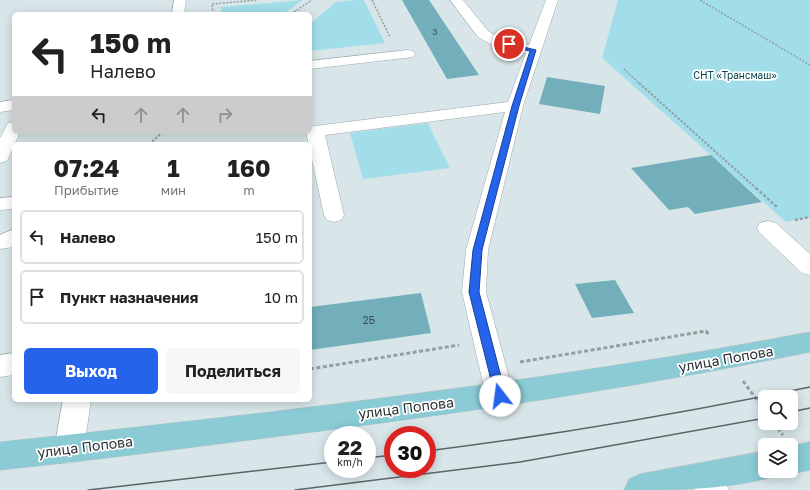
<!DOCTYPE html>
<html lang="ru">
<head>
<meta charset="utf-8">
<style>
  body { margin:0; font-family:"Golos Text",sans-serif; background:#f6f6f6; color:#222; height:100vh; display:flex; flex-direction:column; font-size:15px; white-space:nowrap }
  * { box-sizing:border-box; margin:0 }
  p { font-size:13px; color:#767676 }
  .icon { flex:none; width:22px; height:22px; fill:none; stroke:currentColor; stroke-width:2; stroke-linecap:round; stroke-linejoin:round }
  .map { position:relative; flex:1; overflow:hidden }
  .drawer { position:absolute; left:12px; top:142px; width:300px; height:260px; display:flex; flex-direction:column; background:#fff; border-radius:6px; box-shadow:0 2px 10px #0003 }
  .drawer>* { flex:none }
  .guide { position:absolute; left:12px; top:12px; width:300px; height:122px; border-radius:6px; box-shadow:0 2px 10px #0003; background:#fff; color:#222; overflow:hidden }
  .tools { position:absolute; left:758px; top:390px; display:grid; gap:8px }
  .tools a { display:grid; place-items:center; width:40px; height:40px; border-radius:6px; background:#fff; box-shadow:0 2px 10px #0003; font-size:20px }
  .speed { position:absolute; left:324px; top:426px; display:flex; gap:8px; font-size:20px; font-weight:700; text-align:center }
  .speed>* { display:grid; place-content:center; width:52px; height:52px; border-radius:50%; background:#fff; box-shadow:0 2px 10px #0003; line-height:1 }
  .speed small { font-size:10px; font-weight:400 }
  .speed .limit { border:6px solid #d22; background:#fff; color:#111 }
  .pin { position:absolute; display:grid; place-items:center; width:34px; height:34px; color:#fff; margin:-17px; border:2px solid #fff; border-radius:50%; box-shadow:0 1px 4px #0007 }
  .me { position:absolute; width:44px; margin:-22px; rotate:345deg; stroke-linejoin:round; filter:drop-shadow(0 0 3px #0008) }
  .turn { display:flex; align-items:center; gap:14px; height:84px; padding:0 12px; font-size:18px }
  .turn .icon { width:52px; height:52px; stroke-width:2.5 }
  .turn b { display:block; font-size:28px; line-height:34px }
  .lanes { display:flex; align-items:center; height:38px; padding:0 12px; background:#0003; justify-content:center; gap:20px; direction:ltr }
  .lanes .off { opacity:.35 }
  .eta { display:flex; justify-content:space-evenly; align-items:center; height:68px; text-align:center }
  .eta b { font-size:24px; font-weight:700; line-height:28px }
  .button { display:flex; gap:8px; margin-top:auto; padding:8px 12px }
  .button a { flex:1; height:46px; border-radius:6px; background:#2563eb; color:#fff; font-size:16px; font-weight:700; line-height:46px; text-align:center }
  .button a+a { background:#f6f6f6; color:#222 }
  ul { padding:0; list-style:none }
  li { display:flex; align-items:center; gap:12px; height:54px; margin:0 8px 6px; padding:0 4px; border:2px solid #e0e0e0; border-radius:6px }
  li div { flex:1 }
  li b { display:block; font-size:15px }
  li em { font-style:normal }
  .map>svg:first-child { display:block }
  .green { fill:#a2dee9 }
  .building { fill:#72afbb }
  .lines { fill:none; stroke-linecap:round; stroke-linejoin:round }
  .minor-casing { stroke:#9ba9ab; stroke-width:1 }
  .major-casing { stroke:#bfc1c2; stroke-width:1 }
  .path-far3 { stroke:#959fa2; stroke-width:1.5; stroke-dasharray:2 1.5; stroke-linecap:butt }
  .path-far2 { stroke:#959fa2; stroke-width:2; stroke-dasharray:2.5 1.5; stroke-linecap:butt }
  .path-far1 { stroke:#959fa2; stroke-width:2.5; stroke-dasharray:3 2; stroke-linecap:butt }
  .path { stroke:#959fa2; stroke-width:3; stroke-dasharray:4 2.5; stroke-linecap:butt }
  .minor { fill:#fff; fill-rule:evenodd }
  .major { fill:#8acbd6; fill-rule:evenodd }
  .tram { stroke:#5c6466; stroke-width:1.5 }
  .route { fill:#2563eb; stroke:#184099 }
  .labels { text-anchor:middle; stroke-width:3.5; stroke-linejoin:round; paint-order:stroke }
  .far-number-label { font-size:9px; fill:#3d5054 }
  .far-park-label { font-size:10px; fill:#07434c; stroke:#fff }
  .number-label { font-size:10px; fill:#3d5054 }
  .near-street-label { font-size:14px; fill:#2b3132; stroke:#fff }
</style>
</head>
<body>
<div class="map">
<svg width="810" height="490" viewBox="0 0 810 490">
  <rect width="100%" height="100%" fill="#d8e6e9"/>
  <path class="green" d="M 303,0 L 283,14 L 221,14 L 221,7 Z
    M 356,0 L 364,0 L 385,43 L 310,51 L 310,24 L 336,2 Z
    M 618,0 L 810,0 L 810,217 L 786,222 L 602,58 Z
    M 428,123 L 450,168 L 363,179 L 350,133 Z"/>
  <path class="building" d="M 402,0 L 429,0 L 479,75 L 447,79 Z
    M 547,77 L 605,86 L 600,114 L 539,104 Z
    M 711,155 L 762,202 L 695,214 L 688,207 L 669,210 L 631,168 Z
    M 615,280 L 634,313 L 592,318 L 575,284 Z
    M 421,293 L 431,333 L 310,350 L 310,307 Z"/>
  <g class="lines">
    <g class="minor-casing">
      <path id="minor" d="M 174,0 L 186,0 L 184,14 L 172,14 Z
        M 450,0 L 463,0 L 488,31 L 501,39 L 529,45 L 546,0 L 558,0 L 523,106 L 488,250 L 486,292 L 514,396 L 510,405 L 500,408 L 490,405 L 486,396 L 462,292 L 466,250 L 505,112 L 325,135 L 344,215 L 341,220 L 334,222 L 327,220 L 324,215 L 306,132 L 310,132 L 310,127 L 315,126 L 508,102 L 526,53 L 492,45 L 478,37 Z
        M 408,50 L 413,51 L 415,54 L 413,57 L 310,69 L 310,61 Z
        M 14,100 L 14,110 L 0,112 L 0,102 Z
        M 14,122 L 14,132 L 20,132 L 7,161 L 0,163 L 0,138 L 8,123 Z
        M 14,197 L 14,209 L 0,210 L 0,198 Z
        M 768,221 L 776,223 L 810,254 L 810,275 L 802,273 L 760,233 L 757,228 L 760,223 Z
        M 14,229 L 14,247 L 0,249 L 0,235 Z
        M 14,353 L 14,375 L 0,377 L 0,355 Z
        M 63,400 L 91,400 L 84,449 L 80,459 L 69,463 L 58,459 L 54,449 Z
        M 705,463 C 720,469 723,476 729,490 L 695,490 L 689,478 L 694,467 Z"/>
    </g>
    <g class="major-casing">
      <path id="major" d="M 810,332 L 810,352 C 630,389 448,415 266,438 C 177,449 89,461 0,470 L 0,442 C 90,433 180,422 270,412 C 451,390 631,366 810,332 Z
        M 810,442 L 810,470 L 791,474 L 782,471 L 791,471 L 791,446 Z
        M 765,451 L 765,471 L 778,471 L 776,476 C 728,490 675,490 624,490 L 629,479 L 640,474 Z"/>
    </g>
    <path class="path-far3" d="M 372,0 L 390,37
      M 700,0 L 810,65
      M 213,14 L 212,4 L 257,0
      M 291,14 L 312,0
      M 624,69 L 640,84"/>
    <path class="path-far2" d="M 639,83 L 757,189
      M 149,144 L 163,132"/>
    <path class="path-far1" d="M 756,188 L 777,207
      M 795,220 L 810,217"/>
    <path class="path" d="M 520,362 L 706,331 L 709,335
      M 310,369 L 459,345
      M 743,381 L 765,411
      M 774,423 L 783,435"/>
    <use href="#minor" class="minor"/>
    <use href="#major" class="major"/>
    <path class="tram" d="M 791,412 L 810,408
      M 427,451 C 556,435 683,413 810,387
      M 367,458 L 393,455
      M 88,490 L 333,462
      M 295,490 L 520,462 L 765,418"/>
  </g>
  <path class="route" d="M 507,43 L 536,50 L 519,106 L 482,250 L 479,292 L 506,396 L 505,400 L 500,401 L 496,400 L 469,292 L 473,250 L 512,106 L 530,51 L 507,46 Z"/>
  <g class="labels">
    <g class="far-number-label">
      <text x="435" y="35">3</text>
    </g>
    <g class="far-park-label">
      <text x="735" y="79">СНТ «Трансмаш»</text>
    </g>
    <g class="number-label">
      <text x="369" y="324">2Б</text>
    </g>
    <g class="near-street-label">
      <text transform="translate(726 359) rotate(-10)" y="5">улица Попова</text>
      <text transform="translate(406 408) rotate(-7)" y="5">улица Попова</text>
      <text transform="translate(85 447) rotate(-7)" y="5">улица Попова</text>
    </g>
  </g>
</svg>
<div class="tools">
<a><svg class="icon" aria-label="search" viewBox="0 0 24 24"><circle cx="10" cy="10" r="6"/><path d="M15 15l6 6"/></svg></a>
<a><svg class="icon" aria-label="layers" viewBox="0 0 24 24"><path d="M12 4l9 5-9 5-9-5zM3 14l9 5 9-5"/></svg></a>
</div>
<div class="speed"><div>22<small>km/h</small></div><div class="limit">30</div></div>
<div class="pin" style="left:509px;top:44px;background:#d93025"><svg class="icon" aria-label="arrive" viewBox="0 0 24 24"><path d="M6 21V4h12l-3 4 3 4H6"/></svg></div>
<svg class="me" style="left:500px;top:396px" viewBox="-20 -20 40 40"><circle r="19" fill="#fff"/><path d="M0-13L10 11 0 6-10 11z" fill="#2563eb"/></svg>
<div class="guide">
<div class="turn"><svg class="icon" aria-label="left" viewBox="0 0 24 24"><path d="M17 20v-9H6M10 6l-5 5 5 5"/></svg><div><b>150 m</b>Налево</div></div>
<div class="lanes"><svg class="icon" aria-label="left" viewBox="0 0 24 24"><path d="M17 20v-9H6M10 6l-5 5 5 5"/></svg><svg class="icon off" aria-label="ahead" viewBox="0 0 24 24"><path d="M12 20V5M6 11l6-6 6 6"/></svg><svg class="icon off" aria-label="ahead" viewBox="0 0 24 24"><path d="M12 20V5M6 11l6-6 6 6"/></svg><svg class="icon off" aria-label="right" viewBox="0 0 24 24"><path d="M7 20v-9h11M14 6l5 5-5 5"/></svg></div>
</div>
<section class="drawer">
<div class="eta">
<div><b>07:24</b><p>Прибытие</p></div>
<div><b>1</b><p>мин</p></div>
<div><b>160</b><p>m</p></div>
</div>
<ul>
<li><svg class="icon" aria-label="left" viewBox="0 0 24 24"><path d="M17 20v-9H6M10 6l-5 5 5 5"/></svg><div><b>Налево</b></div><em>150 m</em></li>
<li><svg class="icon" aria-label="arrive" viewBox="0 0 24 24"><path d="M6 21V4h12l-3 4 3 4H6"/></svg><div><b>Пункт назначения</b></div><em>10 m</em></li>
</ul>
<div class="button"><a>Выход</a><a>Поделиться</a></div>
</section>
</div>
</body>
</html>
